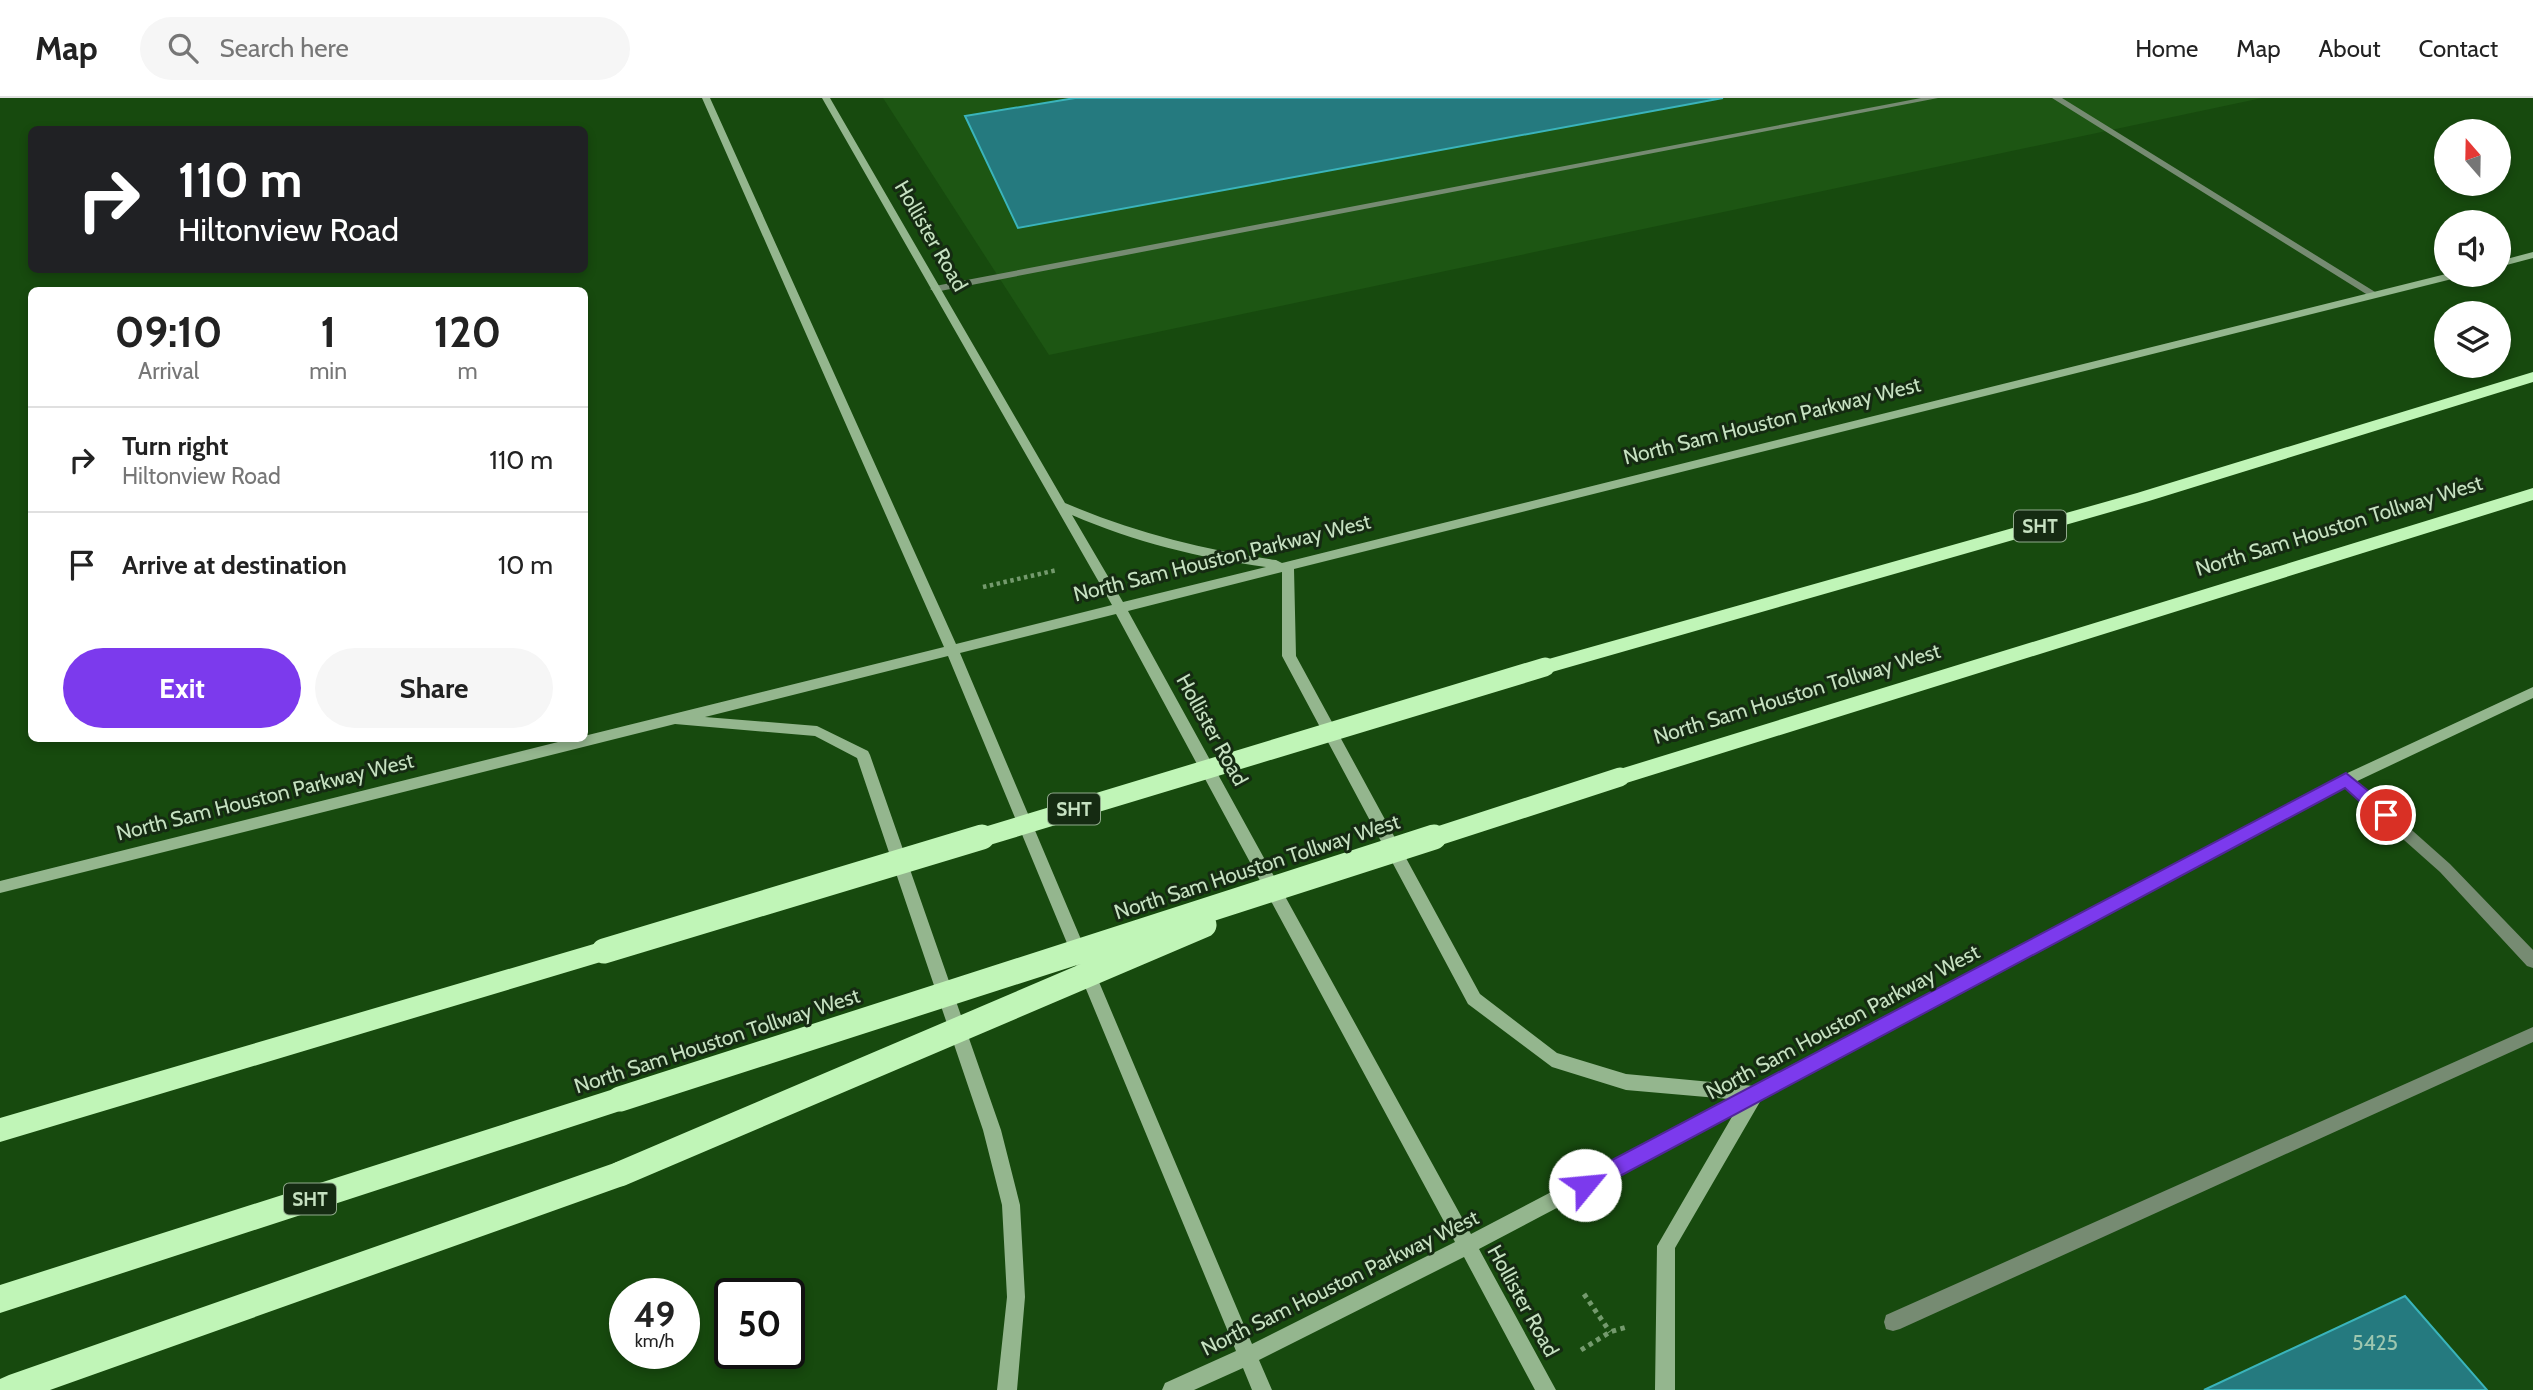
<!DOCTYPE html>
<html lang="en">
<head>
<meta charset="utf-8">
<style>
  body { margin:0; font-family:Cabin,sans-serif; background:#f6f6f6; color:#222; height:100vh; display:flex; flex-direction:column; font-size:26px; white-space:nowrap }
  * { box-sizing:border-box; margin:0 }
  p { font-size:23px; color:#767676 }
  .icon { flex:none; width:38px; height:38px; fill:none; stroke:currentColor; stroke-width:2; stroke-linecap:round; stroke-linejoin:round }
  .map { position:relative; flex:1; overflow:hidden }
  .details { position:absolute; left:28px; top:189px; width:560px; height:455px; display:flex; flex-direction:column; background:#fff; border-radius:10px; box-shadow:0 4px 10px #0003 }
  .details>* { flex:none }
  .hud { position:absolute; left:28px; top:28px; width:560px; height:147px; border-radius:10px; box-shadow:0 4px 10px #0003; background:#202124; color:#fff; overflow:hidden }
  .needle { width:46px; rotate:340deg }
  .fabs { position:absolute; left:2434px; top:21px; display:grid; gap:14px }
  .fabs a { display:grid; place-items:center; width:77px; height:77px; border-radius:50%; background:#fff; box-shadow:0 4px 10px #0003; font-size:35px }
  .speed { position:absolute; left:609px; top:1180px; display:flex; gap:14px; font-size:35px; font-weight:700; text-align:center }
  .speed>* { display:grid; place-content:center; width:91px; height:91px; border-radius:50%; background:#fff; box-shadow:0 4px 10px #0003; line-height:1 }
  .speed small { font-size:18px; font-weight:400 }
  .speed .limit { border:4px solid #111; border-radius:10px; background:#fff; color:#111 }
  .pin { position:absolute; display:grid; place-items:center; width:60px; height:60px; color:#fff; margin:-30px; border:4px solid #fff; border-radius:50%; box-shadow:0 2px 7px #0007 }
  .me { position:absolute; width:77px; margin:-38px; rotate:62deg; stroke-linejoin:round; filter:drop-shadow(0 0 5px #0008) }
  .turn { display:flex; align-items:center; gap:24px; height:147px; padding:0 35px; font-size:32px }
  .turn .icon { width:91px; height:91px; stroke-width:2.5 }
  .turn b { display:block; font-size:49px; line-height:60px }
  .eta { display:flex; justify-content:space-evenly; align-items:center; height:119px; text-align:center }
  .eta b { font-size:42px; font-weight:700; line-height:49px }
  .action { display:flex; gap:14px; margin-top:auto; padding:14px 35px }
  .action a { flex:1; height:80px; border-radius:42px; background:#7c3aed; color:#fff; font-size:28px; font-weight:700; line-height:80px; text-align:center }
  .action a+a { background:#f6f6f6; color:#222 }
  ul { padding:0; list-style:none }
  li { display:flex; align-items:center; gap:21px; height:105px; padding:0 35px; border-top:2px solid #e0e0e0 }
  li div { flex:1 }
  li b { display:block; font-size:26px }
  li em { font-style:normal }
  header { display:flex; align-items:center; gap:42px; box-sizing:border-box; height:98px; padding:0 35px; background:#fff; border-bottom:2px solid #e0e0e0 }
  header strong { font-size:33px }
  nav { display:flex; gap:38px; margin-inline-start:auto; font-size:24px }
  .search { width:490px; height:63px; background:#f6f6f6; display:flex; align-items:center; gap:18px; box-sizing:border-box; padding:0 24px; border-radius:38px; color:#767676; font-size:26px }
  .map>svg:first-child { display:block }
  .built { fill:#1d5613 }
  .building { fill:#257a7f; stroke:#3ab4bb; stroke-width:2 }
  .lines { fill:none; stroke-linecap:round; stroke-linejoin:round }
  .path-far1 { stroke:#749a6d; stroke-width:4.5; stroke-dasharray:3.5 3.5; stroke-linecap:butt }
  .path { stroke:#749a6d; stroke-width:5; stroke-dasharray:4.5 4.5; stroke-linecap:butt }
  .service { fill:#768b72; fill-rule:evenodd }
  .secondary { fill:#94b68e; fill-rule:evenodd }
  .motorway { fill:#c0f5b7; fill-rule:evenodd }
  .motorway-bridge-far1 { stroke:#c0f5b7; stroke-width:19 }
  .motorway-bridge { stroke:#c0f5b7; stroke-width:25 }
  .route { fill:#7c3aed; stroke:#51269a; stroke-width:2 }
  .labels { text-anchor:middle; stroke-width:6; stroke-linejoin:round; paint-order:stroke }
  .shield { fill:#152b12; stroke:#91aa8c; stroke-width:2 }
  .shield-label { font-size:19px; font-weight:bold; fill:#c6e1c1 }
  .street-label { font-size:21px; fill:#c6e1c1; stroke:#152b12 }
  .near-number-label { font-size:21px; fill:#9ec7b0 }
</style>
</head>
<body>
<header>
<strong>Map</strong>
<div class="search"><svg class="icon" aria-label="search" viewBox="0 0 24 24"><circle cx="10" cy="10" r="6"/><path d="M15 15l6 6"/></svg>Search here</div>
<nav><a>Home</a><a>Map</a><a>About</a><a>Contact</a></nav>
</header>
<div class="map">
<svg width="2533" height="1292" viewBox="0 0 2533 1292">
  <rect width="100%" height="100%" fill="#174a0e"/>
  <path class="built" d="M 883,0 L 2262,0 L 1049,257 Z"/>
  <path class="building" d="M 1075,0 L 1723,0 L 1018,130 L 965,18 Z
    M 2405,1198 L 2487,1292 L 2204,1292 Z"/>
  <g class="lines">
    <path class="path-far1" d="M 983,489 L 1057,472"/>
    <path class="path" d="M 1584,1196 L 1610,1234
      M 1581,1252 L 1610,1234 L 1627,1229"/>
    <path class="service" d="M 1921,0 L 1938,0 L 935,194 L 930,191 L 935,188 Z
      M 2052,0 L 2062,0 L 2380,197 L 2371,199 Z
      M 2346,676 L 2351,678 L 2450,766 L 2533,852 L 2533,870 L 2527,868 L 2440,774 L 2341,686 L 2339,682 L 2341,678 Z
      M 2533,929 L 2533,944 L 1900,1231 L 1893,1233 L 1886,1231 L 1884,1224 L 1886,1217 Z"/>
    <path class="secondary" d="M 702,0 L 710,0 L 956,546 L 1112,507 L 822,0 L 830,0 L 1065,405 C 1133,434 1203,452 1276,462 L 1282,465 L 2446,176 L 2461,177 L 2460,179 L 1294,471 L 1296,558 L 1480,896 L 1557,955 L 1626,976 L 1754,988 L 2341,678 L 2533,589 L 2533,600 L 2351,686 L 1761,1002 L 1675,1150 L 1675,1292 L 1655,1292 L 1657,1148 L 1733,1017 L 1479,1151 L 1556,1292 L 1535,1292 L 1464,1159 L 1259,1262 L 1272,1292 L 1252,1292 L 1243,1270 L 1194,1292 L 1162,1292 L 1165,1285 L 1236,1253 L 948,558 L 705,619 L 817,628 L 868,653 L 870,657 L 1001,1032 L 1020,1107 L 1025,1199 L 1017,1292 L 997,1292 L 1007,1199 L 1002,1107 L 983,1032 L 857,660 L 815,638 L 675,626 L 0,795 L 0,783 L 574,640 L 584,640 L 584,638 L 944,549 ZM 1072,417 C 1134,444 1200,460 1266,469 L 1123,504 ZM 1282,474 L 1282,558 L 1468,906 L 1552,969 L 1626,992 L 1729,1001 L 1471,1136 L 1128,513 ZM 1116,516 L 1455,1144 L 1252,1246 L 960,555 Z
      M 2533,154 L 2533,160 L 2499,169 L 2499,163 Z"/>
    <path class="motorway" d="M 2533,274 L 2533,284 L 2149,403 L 1545,576 L 1535,569 L 1545,562 L 2137,395 Z
      M 2533,390 L 2533,402 L 1620,687 L 1612,685 L 1609,679 L 1612,673 L 1620,671 Z
      M 604,843 L 612,846 L 616,853 L 612,860 L 604,863 L 0,1044 L 0,1020 Z
      M 620,989 L 629,993 L 633,1001 L 629,1009 L 620,1013 L 0,1215 L 0,1187 Z
      M 620,1063 L 629,1067 L 633,1076 L 629,1085 L 620,1089 L 50,1292 L 0,1292 L 0,1281 L 9,1277 Z"/>
    <path class="motorway-bridge-far1" d="M 977,741 L 1545,569
      M 1429,741 L 1620,679"/>
    <path class="motorway-bridge" d="M 604,853 L 982,739
      M 620,1001 L 1434,739
      M 620,1076 L 1204,827"/>
  </g>
  <path class="route" d="M 2346,675 L 2392,712 L 2392,722 L 2380,722 L 2345,690 L 1592,1093 L 1585,1096 L 1578,1093 L 1575,1087 L 1578,1080 Z"/>
  <g class="labels">
    <g class="shield">
      <rect x="2014" y="412.5" width="52" height="31" rx="5"/>
      <rect x="1048" y="695.5" width="52" height="31" rx="5"/>
      <rect x="284" y="1085.5" width="52" height="31" rx="5"/>
    </g>
    <g class="shield-label">
      <text x="2040" y="435">SHT</text>
      <text x="1074" y="718">SHT</text>
      <text x="310" y="1108">SHT</text>
    </g>
    <g class="street-label">
      <text transform="translate(931 138) rotate(60)" y="7">Hollister Road</text>
      <text transform="translate(1772 323) rotate(-14)" y="7">North Sam Houston Parkway West</text>
      <text transform="translate(2339 428) rotate(-17)" y="7">North Sam Houston Tollway West</text>
      <text transform="translate(1222 460) rotate(-14)" y="7">North Sam Houston Parkway West</text>
      <text transform="translate(1797 596) rotate(-17)" y="7">North Sam Houston Tollway West</text>
      <text transform="translate(1212 632) rotate(61)" y="7">Hollister Road</text>
      <text transform="translate(265 699) rotate(-14)" y="7">North Sam Houston Parkway West</text>
      <text transform="translate(1257 769) rotate(-18)" y="7">North Sam Houston Tollway West</text>
      <text transform="translate(1843 924) rotate(-28)" y="7">North Sam Houston Parkway West</text>
      <text transform="translate(717 943) rotate(-18)" y="7">North Sam Houston Tollway West</text>
      <text transform="translate(1340 1185) rotate(-26)" y="7">North Sam Houston Parkway West</text>
      <text transform="translate(1523 1203) rotate(61)" y="7">Hollister Road</text>
    </g>
    <g class="near-number-label">
      <text x="2375" y="1252">5425</text>
    </g>
  </g>
</svg>
<div class="fabs">
<a><svg class="needle" viewBox="-14 -14 28 28"><path d="M0-13l5 13h-10z" fill="#e53935"/><path d="M0 13l5-13h-10z" fill="#767676"/></svg></a>
<a><svg class="icon" aria-label="sound" viewBox="0 0 24 24"><path d="M4 9h4l5-4v14l-5-4H4zM17 9q2 3 0 6"/></svg></a>
<a><svg class="icon" aria-label="layers" viewBox="0 0 24 24"><path d="M12 4l9 5-9 5-9-5zM3 14l9 5 9-5"/></svg></a>
</div>
<div class="speed"><div>49<small>km/h</small></div><div class="limit">50</div></div>
<div class="pin" style="left:2386px;top:717px;background:#d93025"><svg class="icon" aria-label="arrive" viewBox="0 0 24 24"><path d="M6 21V4h12l-3 4 3 4H6"/></svg></div>
<svg class="me" style="left:1585px;top:1087px" viewBox="-20 -20 40 40"><circle r="19" fill="#fff"/><path d="M0-13L10 11 0 6-10 11z" fill="#7c3aed"/></svg>
<div class="hud">
<div class="turn"><svg class="icon" aria-label="right" viewBox="0 0 24 24"><path d="M7 20v-9h11M14 6l5 5-5 5"/></svg><div><b>110 m</b>Hiltonview Road</div></div>
</div>
<section class="details">
<div class="eta">
<div><b>09:10</b><p>Arrival</p></div>
<div><b>1</b><p>min</p></div>
<div><b>120</b><p>m</p></div>
</div>
<ul>
<li><svg class="icon" aria-label="right" viewBox="0 0 24 24"><path d="M7 20v-9h11M14 6l5 5-5 5"/></svg><div><b>Turn right</b><p>Hiltonview Road</p></div><em>110 m</em></li>
<li><svg class="icon" aria-label="arrive" viewBox="0 0 24 24"><path d="M6 21V4h12l-3 4 3 4H6"/></svg><div><b>Arrive at destination</b></div><em>10 m</em></li>
</ul>
<div class="action"><a>Exit</a><a>Share</a></div>
</section>
</div>
</body>
</html>
